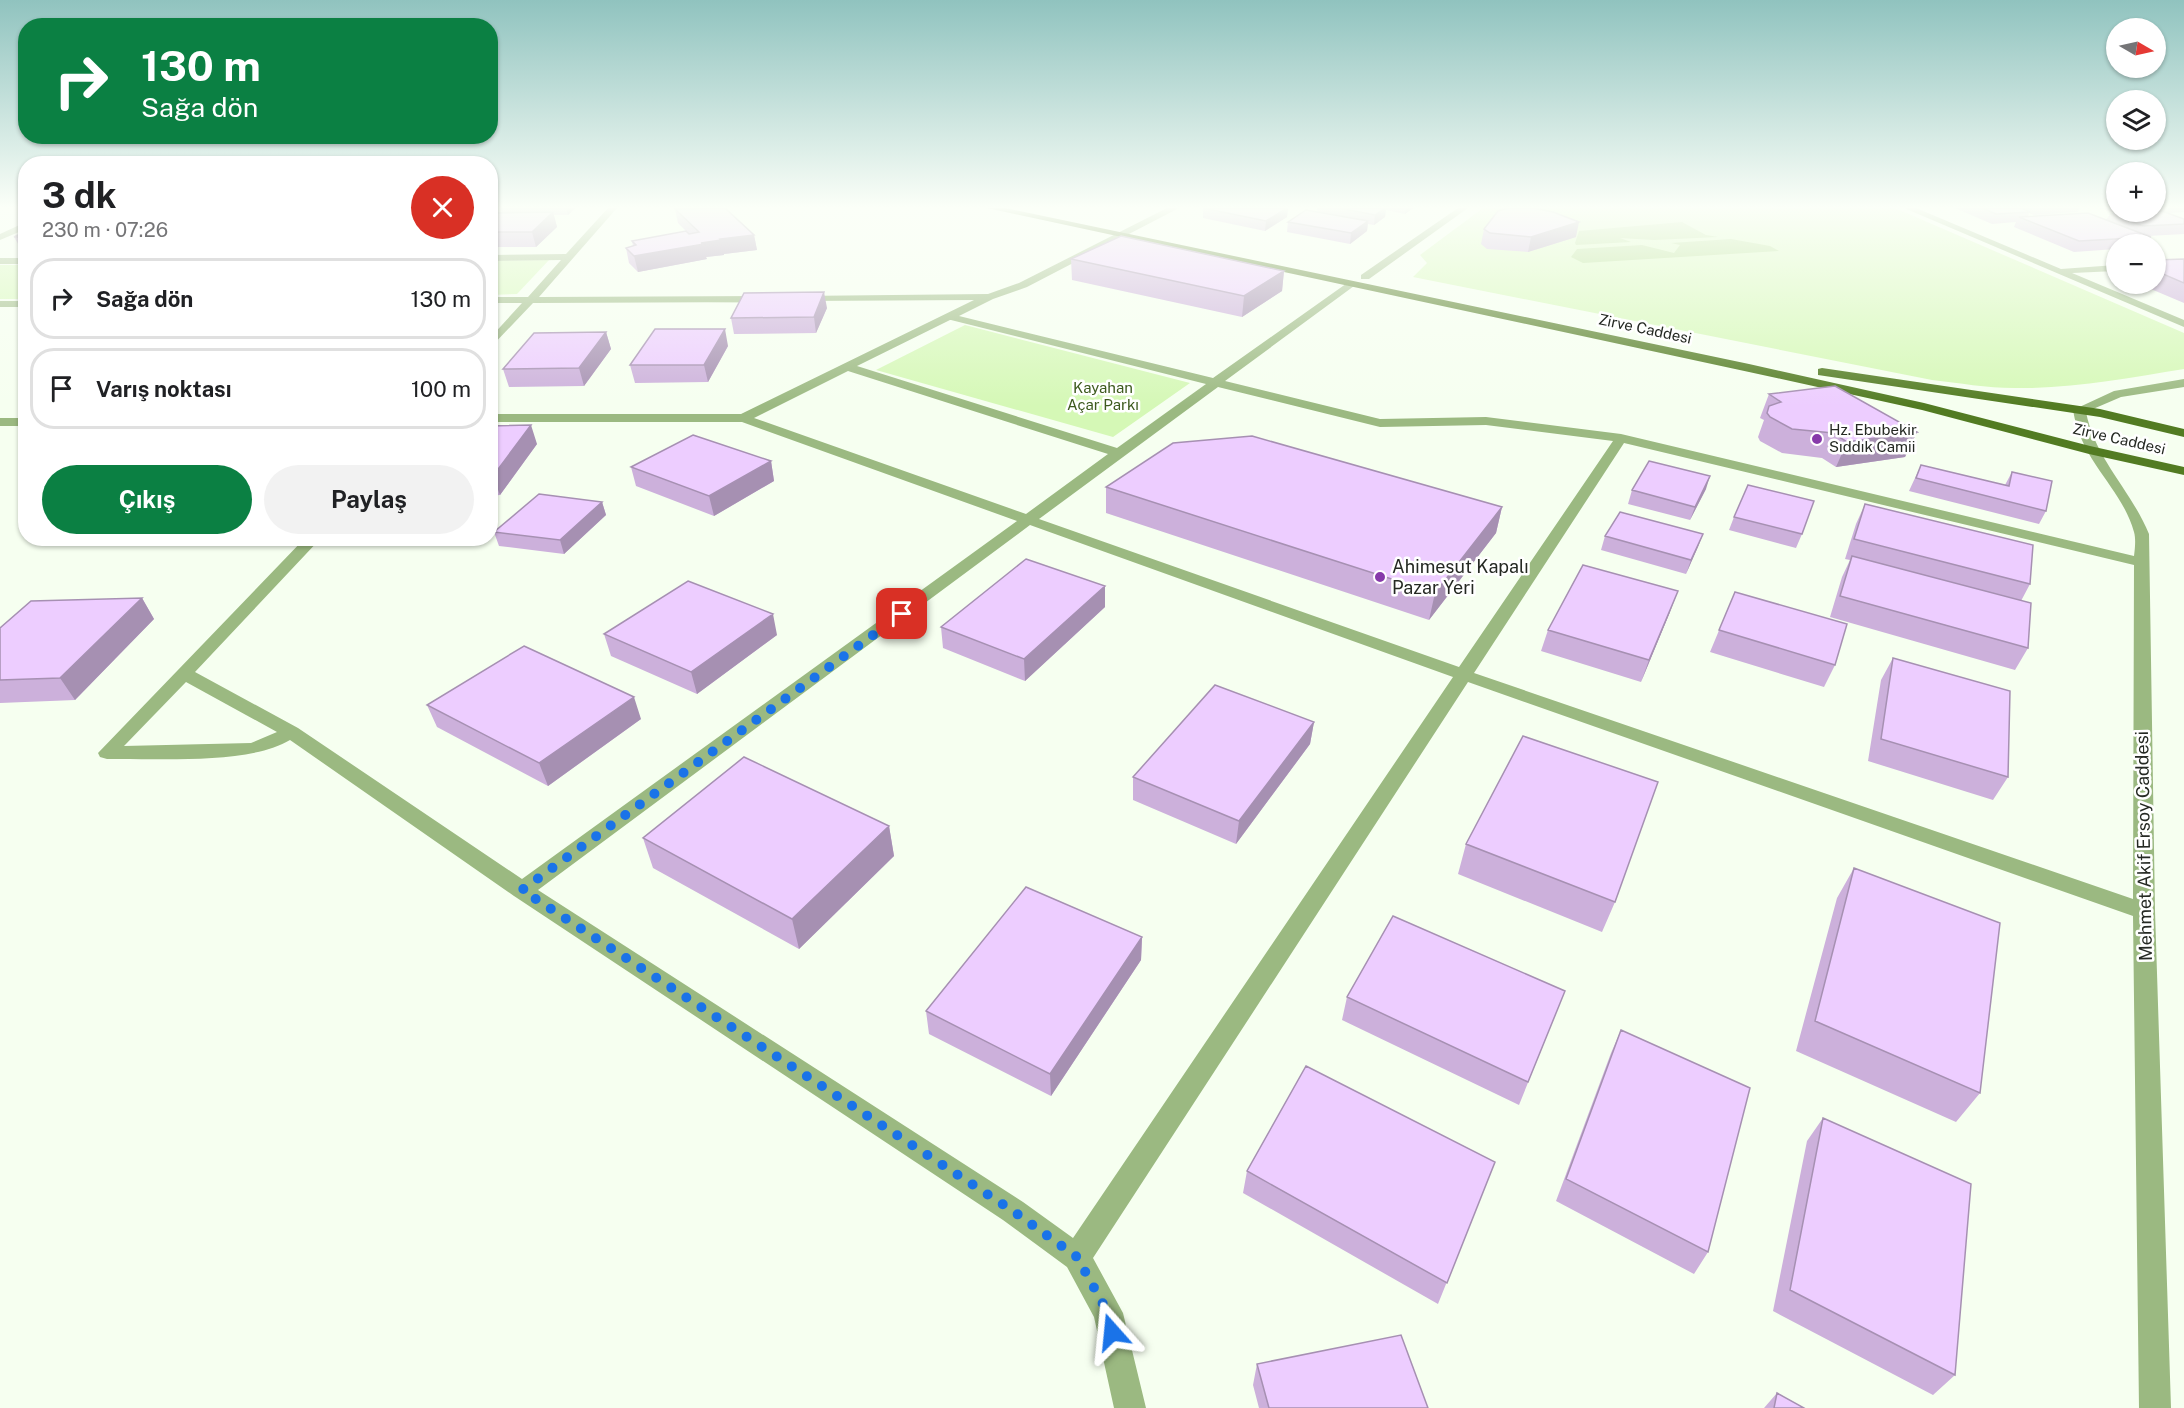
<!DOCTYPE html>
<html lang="tr">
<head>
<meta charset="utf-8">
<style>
  body { margin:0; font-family:"Public Sans",sans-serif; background:#f2f2f2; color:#202124; height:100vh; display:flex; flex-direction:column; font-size:22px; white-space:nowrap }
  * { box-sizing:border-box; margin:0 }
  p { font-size:20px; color:#757577 }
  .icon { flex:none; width:33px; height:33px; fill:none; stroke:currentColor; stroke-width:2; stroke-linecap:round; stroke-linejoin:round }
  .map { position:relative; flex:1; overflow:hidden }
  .drawer { position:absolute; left:18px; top:156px; width:480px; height:390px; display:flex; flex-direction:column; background:#fff; border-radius:24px; box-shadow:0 2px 4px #0004 }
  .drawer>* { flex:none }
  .hud { position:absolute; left:18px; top:18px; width:480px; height:126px; border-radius:24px; box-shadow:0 2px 4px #0004; background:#0b8043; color:#fff; overflow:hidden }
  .needle { width:39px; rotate:99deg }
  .tools { position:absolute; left:2106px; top:18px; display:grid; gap:12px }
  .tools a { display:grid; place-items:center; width:60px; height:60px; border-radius:50%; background:#fff; box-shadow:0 2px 4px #0004; font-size:30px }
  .pin { position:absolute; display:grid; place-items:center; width:51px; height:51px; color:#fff; margin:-26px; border-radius:12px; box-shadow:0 3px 9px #0006 }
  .me { position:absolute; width:66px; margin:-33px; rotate:342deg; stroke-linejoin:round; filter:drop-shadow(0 0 4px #0008) }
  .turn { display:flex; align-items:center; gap:21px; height:126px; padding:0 24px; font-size:27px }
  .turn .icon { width:78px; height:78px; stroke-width:2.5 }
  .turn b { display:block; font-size:42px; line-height:51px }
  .round { display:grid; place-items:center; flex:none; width:63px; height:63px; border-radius:32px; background:#f2f2f2 }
  .head { display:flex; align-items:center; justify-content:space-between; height:102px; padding:0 24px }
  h1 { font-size:36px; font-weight:700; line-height:45px }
  .button { display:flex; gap:12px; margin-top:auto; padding:12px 24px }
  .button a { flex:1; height:69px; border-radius:36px; background:#0b8043; color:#fff; font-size:24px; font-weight:700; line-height:69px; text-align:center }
  .button a+a { background:#f2f2f2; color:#202124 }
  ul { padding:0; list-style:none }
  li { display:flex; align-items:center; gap:18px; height:81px; margin:0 12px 9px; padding:0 12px; border:3px solid #e0e0e0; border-radius:24px }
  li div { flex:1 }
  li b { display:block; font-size:22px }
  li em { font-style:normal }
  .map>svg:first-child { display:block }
  .green { fill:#d5f8b6 }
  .water { fill:#acda82 }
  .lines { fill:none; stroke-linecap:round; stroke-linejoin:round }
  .minor { fill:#9bb981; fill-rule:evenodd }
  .major { fill:#527b22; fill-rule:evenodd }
  .wall { fill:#ccb0db }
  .shaded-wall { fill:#a690b2 }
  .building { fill:#edcdff; stroke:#a690b2; stroke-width:1.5 }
  .route { stroke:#1a73e8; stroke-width:10; stroke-dasharray:0 18 }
  .poi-dot { fill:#873aaa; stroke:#fff; stroke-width:2 }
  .labels { text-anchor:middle; stroke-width:5; stroke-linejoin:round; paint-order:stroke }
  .far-street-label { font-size:15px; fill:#252923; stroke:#fff }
  .far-park-label { font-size:15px; fill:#3d5a1e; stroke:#fff }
  .far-poi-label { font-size:15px; fill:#252923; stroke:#fff; text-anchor:start }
  .poi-label { font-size:18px; fill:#252923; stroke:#fff; text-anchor:start }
  .street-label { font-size:18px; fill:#252923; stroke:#fff }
</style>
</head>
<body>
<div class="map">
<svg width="2184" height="1408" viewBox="0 0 2184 1408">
  <rect width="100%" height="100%" fill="#f6fff0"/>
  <path class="green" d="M 1483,208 L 1895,208 L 2184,333 L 2184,369 C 2128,378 2072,389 2014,388 C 1987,388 1959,383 1932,380 L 1413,277 L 1427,263 L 1420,255 Z
    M 549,260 L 517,294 L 491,295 L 490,261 Z
    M 0,265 L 25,265 L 25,299 L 0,299 Z
    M 965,325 L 1190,383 L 1113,437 L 876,370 Z"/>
  <path class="water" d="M 1682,222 L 1706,235 L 1718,237 L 1654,240 L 1620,238 L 1631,242 L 1576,245 L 1575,243 L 1579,231 Z
    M 1731,239 L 1770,246 L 1779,251 L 1583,263 L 1571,257 L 1577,249 L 1642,245 L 1674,253 L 1680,245 L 1671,243 Z"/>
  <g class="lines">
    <path class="minor" d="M 608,208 L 617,208 L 539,297 L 765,296 L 770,299 L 765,302 L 533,303 L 490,348 L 490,338 L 522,303 L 490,303 L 490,297 L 528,297 L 561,260 L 490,261 L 490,255 L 566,254 Z
      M 1167,208 L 1179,208 L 1027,287 L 993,299 L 959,316 L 1213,378 L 1350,281 L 1354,282 L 1354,286 L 1225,381 L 1380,419 L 1486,417 L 1621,434 L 2134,556 C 2135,548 2136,539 2134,532 C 2121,486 2082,464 2073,410 L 2114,391 L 2184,379 L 2184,387 L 2121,397 L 2086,412 C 2095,459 2131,490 2149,534 L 2155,911 L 2171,1408 L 2139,1408 L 2133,916 L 1468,682 L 1093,1258 L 1123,1313 L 1146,1408 L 1114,1408 L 1094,1317 L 1067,1267 L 1003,1220 L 514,896 L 290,740 C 249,765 157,758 107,759 L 100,757 L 98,753 L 305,538 L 321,538 L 195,672 L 298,728 L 522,879 L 1017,521 L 742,422 L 490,422 L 490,414 L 741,414 L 974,300 L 802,301 L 797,298 L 798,296 L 988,294 L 1019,283 ZM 950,320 L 951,320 L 1206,384 L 1117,448 L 857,366 ZM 848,371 L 1108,454 L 1026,514 L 754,418 ZM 1218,387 L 1380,427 L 1486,425 L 1613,441 L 1459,667 L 1039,519 ZM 1624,443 L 2134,565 L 2133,899 L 1474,673 ZM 1030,525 L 1453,677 L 1073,1238 L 1023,1202 L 538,890 ZM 186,682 L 277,732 L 251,743 L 124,746 Z
      M 1458,208 L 1468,208 L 1369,279 L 1361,279 L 1361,275 Z
      M 1904,208 L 1916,208 L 2061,269 L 2116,265 L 2116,271 L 2072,273 L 2184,320 L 2184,327 Z
      M 26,222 L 26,229 L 0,240 L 0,234 Z
      M 0,258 L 26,258 L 26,264 L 0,264 Z
      M 0,301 L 26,301 L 26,307 L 0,307 Z
      M 0,418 L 26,418 L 26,426 L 0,426 Z"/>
    <path class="major" d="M 987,208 L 1005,208 L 1749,364 L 1924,403 L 2090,446 L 2184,467 L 2184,475 L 2089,454 L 1922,410 L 1749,372 Z
      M 1822,368 L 2100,409 L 2184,429 L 2184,437 L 2100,417 L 1818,375 L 1818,369 Z"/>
  </g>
  <path class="wall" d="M 501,208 L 575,208 L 568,215 L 554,215 L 557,227 L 536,247 L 490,247 L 490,213 L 502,212 Z
    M 1203,208 L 1288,208 L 1287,217 L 1265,231 L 1203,218 Z
    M 1317,208 L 1413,208 L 1405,214 L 1386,210 L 1385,217 L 1374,225 L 1368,224 L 1367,231 L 1350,244 L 1287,232 L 1288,222 L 1317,212 Z
    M 1955,208 L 2080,208 L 2078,212 L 2034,215 L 2029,213 L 2028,217 L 2106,220 L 2110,214 L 2114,213 L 2100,208 L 2116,208 L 2116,212 L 2156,212 L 2156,208 L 2184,208 L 2184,212 L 2167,213 L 2184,219 L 2184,234 L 2147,236 L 2151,237 L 2147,244 L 2116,244 L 2116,249 L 2074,252 L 2014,227 L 2016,222 L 1992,224 Z
    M 675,209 L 754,235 L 757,250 L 724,254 L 724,255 L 706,257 L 707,259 L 638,272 L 629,263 L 626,248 L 633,246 L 632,241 L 687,232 L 678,223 Z
    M 1484,229 L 1576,237 L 1528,252 L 1487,249 L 1481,244 Z
    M 26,231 L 26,252 L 23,252 L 14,237 Z
    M 1071,259 L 1284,271 L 1282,291 L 1242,317 L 1072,280 Z
    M 2184,259 L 2184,303 L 2139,284 L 2156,284 L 2156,260 Z
    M 827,308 L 816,333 L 734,334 L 731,318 Z
    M 606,332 L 611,349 L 584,386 L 509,387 L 503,369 Z
    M 728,346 L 708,382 L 635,383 L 630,365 Z
    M 1769,394 L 1917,432 L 1905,457 L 1836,467 L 1822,458 L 1782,453 L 1760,441 L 1758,437 L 1764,420 L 1760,418 Z
    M 490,426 L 537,444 L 500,495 L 490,496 Z
    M 771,461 L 774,481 L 714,516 L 636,486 L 631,467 Z
    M 1921,465 L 2005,485 L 2012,472 L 2046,511 L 2039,524 L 1909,491 Z
    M 1106,487 L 1502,507 L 1496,533 L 1429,620 L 1106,513 Z
    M 1706,489 L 1690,520 L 1628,504 L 1632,490 Z
    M 602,502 L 606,515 L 564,554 L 499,546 L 494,532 Z
    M 1865,504 L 2030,584 L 2021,601 L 2028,648 L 2015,670 L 1830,617 L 1842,577 L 1850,560 L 1845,559 L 1856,524 Z
    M 1734,517 L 1802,534 L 1796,548 L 1729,530 Z
    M 1703,534 L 1686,574 L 1601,550 L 1605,536 Z
    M 1105,586 L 1105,607 L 1025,681 L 943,648 L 941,627 Z
    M 1735,592 L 1835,665 L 1824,687 L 1710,652 Z
    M 142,598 L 154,619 L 75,700 L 0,703 L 0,628 Z
    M 1670,612 L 1641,682 L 1541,651 L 1548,630 Z
    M 604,634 L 777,635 L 697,694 L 611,656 Z
    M 1893,658 L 2008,777 L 1993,800 L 1868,761 L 1881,680 Z
    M 427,705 L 641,719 L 548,786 L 437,727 Z
    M 1314,722 L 1310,744 L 1236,844 L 1133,800 L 1133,777 Z
    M 889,826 L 894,856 L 799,949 L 653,868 L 643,838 Z
    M 1466,844 L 1615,902 L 1602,932 L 1458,874 Z
    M 1854,868 L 1980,1093 L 1956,1122 L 1796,1051 L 1837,898 Z
    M 1142,937 L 1141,960 L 1051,1096 L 929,1034 L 926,1011 Z
    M 1565,991 L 1519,1105 L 1342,1020 L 1347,997 Z
    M 1621,1030 L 1708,1252 L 1694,1274 L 1556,1201 L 1611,1053 Z
    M 1823,1118 L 1955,1375 L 1933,1395 L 1773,1311 L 1807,1141 Z
    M 1495,1162 L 1438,1304 L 1243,1193 L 1247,1171 Z
    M 1257,1364 L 1428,1408 L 1259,1408 L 1253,1385 Z
    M 1777,1393 L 1804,1408 L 1764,1408 Z"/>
  <path class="shaded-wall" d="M 566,208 L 575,208 L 568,215 Z
    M 1287,208 L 1288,208 L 1287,217 L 1265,231 L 1266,221 Z
    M 1385,208 L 1386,208 L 1385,217 L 1374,225 L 1375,215 Z
    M 1406,208 L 1413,208 L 1405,214 Z
    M 553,212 L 557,227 L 536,247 L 532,232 Z
    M 1368,221 L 1367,231 L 1350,244 L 1351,233 Z
    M 1579,222 L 1576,237 L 1528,252 L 1531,237 Z
    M 754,235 L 757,250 L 724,254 L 724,255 L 706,257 L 707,259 L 638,272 L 634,256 L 720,239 Z
    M 1284,271 L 1282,291 L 1242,317 L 1244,296 Z
    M 824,292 L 827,308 L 816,333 L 814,317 Z
    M 725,329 L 728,346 L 708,382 L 704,365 Z
    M 606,332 L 611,349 L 584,386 L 579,368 Z
    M 531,425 L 537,444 L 500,495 L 493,476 Z
    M 1917,432 L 1905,457 L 1836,467 L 1847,442 Z
    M 771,461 L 774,481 L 714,516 L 709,496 Z
    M 1710,476 L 1706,489 L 1690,520 L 1695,507 Z
    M 602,502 L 606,515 L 564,554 L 560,540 Z
    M 1502,507 L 1496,533 L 1429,620 L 1435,593 Z
    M 1703,534 L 1698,547 L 1686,574 L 1691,560 Z
    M 1105,586 L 1105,607 L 1025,681 L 1024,659 Z
    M 1678,591 L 1670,612 L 1641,682 L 1649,660 Z
    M 142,598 L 154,619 L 75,700 L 60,678 Z
    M 773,614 L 777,635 L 697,694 L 691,672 Z
    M 634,697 L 641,719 L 548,786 L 539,763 Z
    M 1314,722 L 1310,744 L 1236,844 L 1239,821 Z
    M 889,826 L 894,856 L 799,949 L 792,919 Z
    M 1142,937 L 1141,960 L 1051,1096 L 1050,1074 Z"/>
  <path class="building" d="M 725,208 L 754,235 L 720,239 L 721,240 L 701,243 L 704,244 L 634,256 L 626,248 L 636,245 L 632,241 L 686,231 L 689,234 L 699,232 L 675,209 Z
    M 1203,208 L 1287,208 L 1266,221 Z
    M 1339,208 L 1385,208 L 1375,215 Z
    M 1509,208 L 1533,208 L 1553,212 L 1579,222 L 1531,237 L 1490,233 L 1484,229 L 1498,211 Z
    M 1982,208 L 2021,208 L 2030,212 L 1996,214 Z
    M 1306,210 L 1368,221 L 1351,233 L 1288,222 Z
    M 2162,211 L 2184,219 L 2184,224 L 2143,226 L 2110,214 Z
    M 553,212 L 532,232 L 490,232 L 490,213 Z
    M 2088,213 L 2151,237 L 2079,241 L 2019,217 Z
    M 26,231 L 26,237 L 14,237 Z
    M 1121,236 L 1284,271 L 1244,296 L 1071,259 Z
    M 2184,259 L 2184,283 L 2156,271 L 2156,260 Z
    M 824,292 L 814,317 L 731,318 L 744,293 Z
    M 655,329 L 725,329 L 704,365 L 630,365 Z
    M 606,332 L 579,368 L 503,369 L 534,333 Z
    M 1835,386 L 1917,432 L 1847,442 L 1833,433 L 1792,429 L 1770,417 L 1767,413 L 1769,406 L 1781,402 L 1769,394 Z
    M 531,425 L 493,476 L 490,476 L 490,426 Z
    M 693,435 L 771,461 L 709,496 L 631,467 Z
    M 1252,436 L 1502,507 L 1435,593 L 1106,487 L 1173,443 Z
    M 1649,461 L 1710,476 L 1695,507 L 1632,490 Z
    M 1921,465 L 2009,486 L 2012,472 L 2052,481 L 2046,511 L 1916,478 Z
    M 1748,485 L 1814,501 L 1802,534 L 1734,517 Z
    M 539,494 L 602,502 L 560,540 L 494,532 Z
    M 1865,504 L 2033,545 L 2030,584 L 1854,539 Z
    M 1620,512 L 1703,534 L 1691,560 L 1605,536 Z
    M 1852,556 L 2031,603 L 2028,648 L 1840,596 Z
    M 1026,559 L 1105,586 L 1024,659 L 941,627 Z
    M 1583,565 L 1678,591 L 1649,660 L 1548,630 Z
    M 688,581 L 773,614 L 691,672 L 604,634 Z
    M 1735,592 L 1847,624 L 1835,665 L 1719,630 Z
    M 142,598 L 60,678 L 0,680 L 0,628 L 31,601 Z
    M 524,646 L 634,697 L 539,763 L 427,705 Z
    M 1893,658 L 2010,691 L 2008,777 L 1881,739 Z
    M 1215,685 L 1314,722 L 1239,821 L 1133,777 Z
    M 1523,736 L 1658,782 L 1615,902 L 1466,844 Z
    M 744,757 L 889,826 L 792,919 L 643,838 Z
    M 1854,868 L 2000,923 L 1980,1093 L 1815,1021 Z
    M 1026,887 L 1142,937 L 1050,1074 L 926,1011 Z
    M 1393,916 L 1565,991 L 1528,1082 L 1347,997 Z
    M 1621,1030 L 1750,1088 L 1708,1252 L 1566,1179 Z
    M 1306,1066 L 1495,1162 L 1447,1283 L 1247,1171 Z
    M 1823,1118 L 1971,1184 L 1955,1375 L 1790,1290 Z
    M 1401,1335 L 1428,1408 L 1269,1408 L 1257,1364 Z
    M 1777,1393 L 1804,1408 L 1774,1408 Z"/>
  <linearGradient id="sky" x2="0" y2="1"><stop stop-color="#90c3bf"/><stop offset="0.51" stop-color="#fbfff8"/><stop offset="1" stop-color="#fbfff8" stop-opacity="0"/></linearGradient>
  <rect width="2184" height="406" fill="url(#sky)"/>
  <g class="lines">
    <path class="route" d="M 902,614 L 522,890 L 1013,1211 L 1077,1257 L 1108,1313 L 1112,1332"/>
  </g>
  <g class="poi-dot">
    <circle cx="1817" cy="439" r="6"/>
    <circle cx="1380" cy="577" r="6"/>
  </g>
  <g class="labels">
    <g class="far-street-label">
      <text transform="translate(1645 329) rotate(12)" y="5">Zirve Caddesi</text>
      <text transform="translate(2119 439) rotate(13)" y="5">Zirve Caddesi</text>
    </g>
    <g class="far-park-label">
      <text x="1103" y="393">Kayahan<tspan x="1103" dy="17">Açar Parkı</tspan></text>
    </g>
    <g class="far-poi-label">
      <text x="1829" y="435">Hz. Ebubekir<tspan x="1829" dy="17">Sıddık Camii</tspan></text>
    </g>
    <g class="poi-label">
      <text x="1392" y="573">Ahimesut Kapalı<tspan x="1392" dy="21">Pazar Yeri</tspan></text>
    </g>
    <g class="street-label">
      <text transform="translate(2144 846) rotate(-91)" y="6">Mehmet Akif Ersoy Caddesi</text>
    </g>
  </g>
</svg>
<div class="tools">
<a><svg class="needle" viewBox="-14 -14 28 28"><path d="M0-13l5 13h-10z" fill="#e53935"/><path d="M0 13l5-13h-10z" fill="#757577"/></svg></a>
<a><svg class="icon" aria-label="layers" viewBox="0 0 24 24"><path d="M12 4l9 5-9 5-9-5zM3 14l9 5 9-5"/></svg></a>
<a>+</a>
<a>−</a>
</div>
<div class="pin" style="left:902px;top:614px;background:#d93025"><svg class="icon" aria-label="arrive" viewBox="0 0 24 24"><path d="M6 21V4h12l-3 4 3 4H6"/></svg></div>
<svg class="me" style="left:1112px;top:1332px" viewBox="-20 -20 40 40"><path d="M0-17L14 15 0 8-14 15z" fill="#1a73e8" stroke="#fff" stroke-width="4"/></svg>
<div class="hud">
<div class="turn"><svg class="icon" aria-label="right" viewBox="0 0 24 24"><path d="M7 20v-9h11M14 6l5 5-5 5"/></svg><div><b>130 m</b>Sağa dön</div></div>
</div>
<section class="drawer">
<div class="head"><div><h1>3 dk</h1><p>230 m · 07:26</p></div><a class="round" style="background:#d93025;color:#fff"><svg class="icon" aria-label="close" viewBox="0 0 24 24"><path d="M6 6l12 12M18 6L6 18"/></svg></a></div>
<ul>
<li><svg class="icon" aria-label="right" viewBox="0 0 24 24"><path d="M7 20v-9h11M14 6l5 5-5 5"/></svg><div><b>Sağa dön</b></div><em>130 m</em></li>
<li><svg class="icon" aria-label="arrive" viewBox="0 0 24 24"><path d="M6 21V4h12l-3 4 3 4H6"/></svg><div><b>Varış noktası</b></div><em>100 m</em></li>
</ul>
<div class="button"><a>Çıkış</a><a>Paylaş</a></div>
</section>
</div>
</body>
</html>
